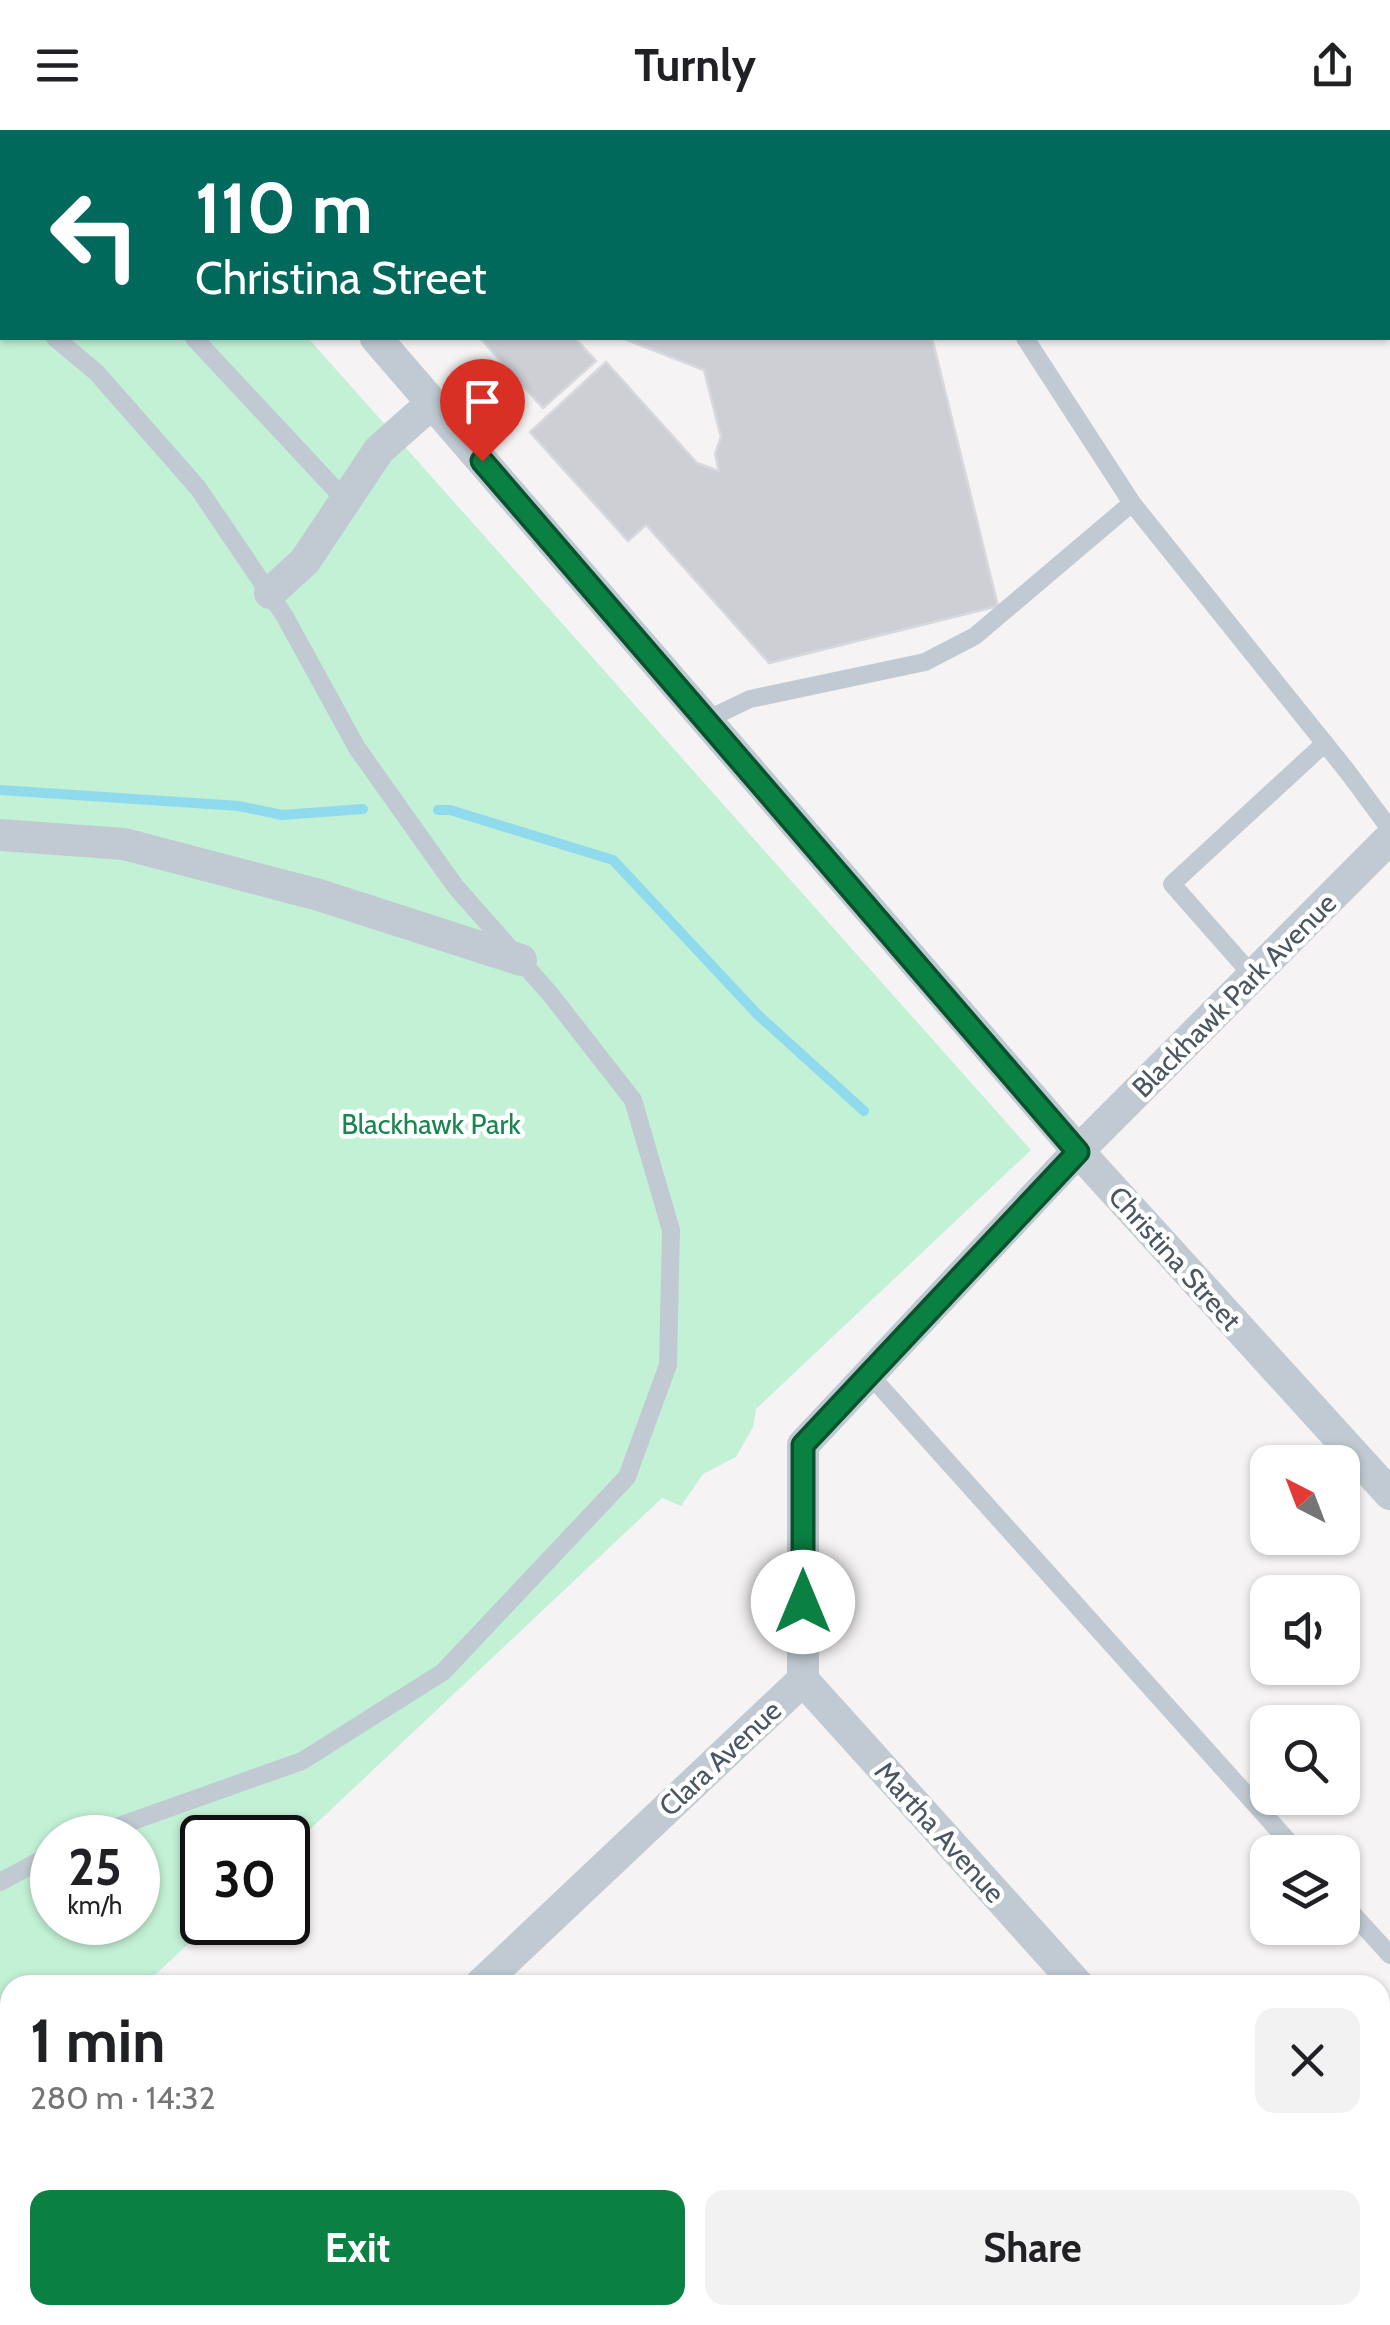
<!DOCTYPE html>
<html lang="en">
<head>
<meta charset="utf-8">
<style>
  body { margin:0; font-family:Cabin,sans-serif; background:#f2f2f2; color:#202124; height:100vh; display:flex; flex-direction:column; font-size:38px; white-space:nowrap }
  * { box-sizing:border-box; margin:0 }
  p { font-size:32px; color:#757577 }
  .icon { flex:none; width:55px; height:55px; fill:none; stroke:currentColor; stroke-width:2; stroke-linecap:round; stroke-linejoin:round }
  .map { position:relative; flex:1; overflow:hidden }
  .sheet { position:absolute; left:0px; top:1845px; width:1390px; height:350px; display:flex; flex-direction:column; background:#fff; border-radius:30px 30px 0 0; box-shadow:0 2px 8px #0004 }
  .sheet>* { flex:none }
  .top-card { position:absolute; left:0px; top:0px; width:1390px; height:210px; box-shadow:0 2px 8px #0004; background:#00695c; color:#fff; overflow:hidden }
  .needle { width:65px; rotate:318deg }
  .fabs { position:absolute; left:1250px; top:1315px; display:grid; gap:20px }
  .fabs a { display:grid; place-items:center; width:110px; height:110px; border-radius:20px; background:#fff; box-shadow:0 2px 8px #0004; font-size:50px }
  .speed { position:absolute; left:30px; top:1685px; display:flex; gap:20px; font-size:50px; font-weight:700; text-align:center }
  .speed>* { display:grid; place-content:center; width:130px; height:130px; border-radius:50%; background:#fff; box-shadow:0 2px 8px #0004; line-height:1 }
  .speed small { font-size:25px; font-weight:400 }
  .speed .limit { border:5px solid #111; border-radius:15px; background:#fff; color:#111 }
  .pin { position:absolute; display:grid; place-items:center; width:85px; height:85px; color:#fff; margin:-102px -42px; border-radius:50% 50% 50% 0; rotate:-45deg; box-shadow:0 0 10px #0007 }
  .pin .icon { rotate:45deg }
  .me { position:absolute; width:110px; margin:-55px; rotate:0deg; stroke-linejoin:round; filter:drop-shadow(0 0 8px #0008) }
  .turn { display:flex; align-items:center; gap:35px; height:210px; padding:0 30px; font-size:45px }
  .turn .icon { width:130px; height:130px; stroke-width:2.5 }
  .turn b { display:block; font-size:70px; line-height:85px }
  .round { display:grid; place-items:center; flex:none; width:105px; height:105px; border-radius:20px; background:#f2f2f2 }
  .overview { display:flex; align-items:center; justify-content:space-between; height:170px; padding:0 30px }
  h1 { font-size:60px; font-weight:700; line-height:75px }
  .primary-button { display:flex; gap:20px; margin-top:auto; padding:20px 30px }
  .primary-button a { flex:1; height:115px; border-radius:20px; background:#0b8043; color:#fff; font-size:40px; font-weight:700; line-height:115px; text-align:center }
  .primary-button a+a { background:#f2f2f2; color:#202124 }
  header { display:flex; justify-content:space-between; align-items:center; height:130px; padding:0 30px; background:#fff; font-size:45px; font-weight:700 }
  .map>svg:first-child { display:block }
  .green { fill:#c3f1d5; fill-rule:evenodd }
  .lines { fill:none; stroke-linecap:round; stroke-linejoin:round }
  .stream { stroke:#90daee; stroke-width:10 }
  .building { fill:#cdcfd5; stroke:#d7d9de; stroke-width:2.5 }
  .service { stroke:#c1cad2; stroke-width:18 }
  .minor { stroke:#c1cad2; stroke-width:32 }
  .route-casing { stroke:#07532c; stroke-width:25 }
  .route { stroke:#0b8043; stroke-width:18 }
  .labels { text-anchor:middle; stroke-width:9; stroke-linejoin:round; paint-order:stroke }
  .street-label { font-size:28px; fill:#4a5661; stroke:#fff }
  .park-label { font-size:28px; fill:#17864f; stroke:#fff }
</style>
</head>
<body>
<header><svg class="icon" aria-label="menu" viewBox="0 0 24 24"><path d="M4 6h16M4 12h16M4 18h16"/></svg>Turnly<svg class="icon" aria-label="share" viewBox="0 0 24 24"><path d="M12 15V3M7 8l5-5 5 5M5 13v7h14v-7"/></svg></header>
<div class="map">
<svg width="1390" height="2195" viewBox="0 0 1390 2195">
  <rect width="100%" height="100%" fill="#f5f3f3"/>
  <path class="green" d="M 0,0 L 126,2 L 2,2 L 2,208 L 308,208 L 1031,1020 L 756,1279 L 753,1297 L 736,1327 L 703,1344 L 681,1376 L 662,1368 L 288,1720 L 288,1708 L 202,1708 L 202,1792 L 211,1793 L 144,1855 L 10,1855 L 10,1981 L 0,1991 ZM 52,1708 L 138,1708 L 138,1792 L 52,1792 Z"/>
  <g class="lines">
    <path class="stream" d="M 0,660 L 239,676 L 282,685 L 363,679
      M 438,680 L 450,680 L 613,730 L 758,885 L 864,981"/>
  </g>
  <path class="building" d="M 424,0 L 715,0 L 721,2 L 426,2 Z
    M 480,208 L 575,208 L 596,231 L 543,278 Z
    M 622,208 L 932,208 L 998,476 L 769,533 L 646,395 L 628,411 L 530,302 L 606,232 L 697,333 L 719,341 L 715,324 L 721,307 L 704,240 Z"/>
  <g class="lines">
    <path class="service" d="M 16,0 L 19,2
      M 817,0 L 821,2
      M 369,2 L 370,0
      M 1124,2 L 1127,0
      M 0,162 L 2,165
      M 55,208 L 96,242 L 198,358 L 284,485 L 357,618 L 455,756 L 551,865 L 633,970 L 671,1100 L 668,1235 L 627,1347 L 443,1542 L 302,1631 L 85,1708
      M 194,208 L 347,372
      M 1025,208 L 1132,373
      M 706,590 L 750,569 L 925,532 L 975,506 L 1132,373 L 1347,641 L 1390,699
      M 1253,846 L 1172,754 L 1325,613
      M 869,1244 L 1298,1722
      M 0,1752 L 52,1724
      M 1342,1772 L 1390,1825"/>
    <path class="minor" d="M 197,0 L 199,2
      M 900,0 L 903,2
      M 959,2 L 962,0
      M 376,208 L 1078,1021 L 1390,1364
      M 270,463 L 305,431 L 379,320 L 432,273
      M 0,705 L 124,714 L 319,765 L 521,830
      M 803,1550 L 1078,1855
      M 480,1855 L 803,1550 L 803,1315 L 1078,1021 L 1390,708
      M 236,2185 L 245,2195
      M 1360,2185 L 1368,2195"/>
  </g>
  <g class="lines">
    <g class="route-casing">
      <path id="route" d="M 482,331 L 1078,1022 L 803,1315 L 803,1472"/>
    </g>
    <use href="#route" class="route"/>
  </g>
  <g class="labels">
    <g class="street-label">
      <text transform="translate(1234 865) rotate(-45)" y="10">Blackhawk Park Avenue</text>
      <text transform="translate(1175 1128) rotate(48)" y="10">Christina Street</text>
      <text transform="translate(720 1628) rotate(-43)" y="10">Clara Avenue</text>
      <text transform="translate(940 1702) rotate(48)" y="10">Martha Avenue</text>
    </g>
    <g class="park-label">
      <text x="431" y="1004">Blackhawk Park</text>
    </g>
  </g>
</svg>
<div class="fabs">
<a><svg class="needle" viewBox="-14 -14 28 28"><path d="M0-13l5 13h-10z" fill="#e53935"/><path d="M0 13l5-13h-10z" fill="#757577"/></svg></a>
<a><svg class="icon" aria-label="sound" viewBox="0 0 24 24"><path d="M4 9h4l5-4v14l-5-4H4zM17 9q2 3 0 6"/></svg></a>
<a><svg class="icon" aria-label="search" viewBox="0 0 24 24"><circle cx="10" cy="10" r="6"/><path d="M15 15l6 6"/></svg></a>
<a><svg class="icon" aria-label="layers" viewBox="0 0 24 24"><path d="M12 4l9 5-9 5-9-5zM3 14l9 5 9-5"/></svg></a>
</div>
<div class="speed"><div>25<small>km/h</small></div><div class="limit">30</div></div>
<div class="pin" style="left:482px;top:331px;background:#d93025"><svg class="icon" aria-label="arrive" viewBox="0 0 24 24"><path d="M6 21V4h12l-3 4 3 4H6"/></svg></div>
<svg class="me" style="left:803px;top:1472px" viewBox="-20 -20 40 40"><circle r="19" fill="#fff"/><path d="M0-13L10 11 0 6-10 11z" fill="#0b8043"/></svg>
<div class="top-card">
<div class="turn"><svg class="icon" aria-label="left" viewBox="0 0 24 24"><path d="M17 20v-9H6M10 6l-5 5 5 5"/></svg><div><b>110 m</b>Christina Street</div></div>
</div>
<section class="sheet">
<div class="overview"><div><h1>1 min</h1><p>280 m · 14:32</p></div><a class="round"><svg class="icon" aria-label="close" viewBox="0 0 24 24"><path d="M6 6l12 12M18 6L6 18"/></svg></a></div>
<div class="primary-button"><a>Exit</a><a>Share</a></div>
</section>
</div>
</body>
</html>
